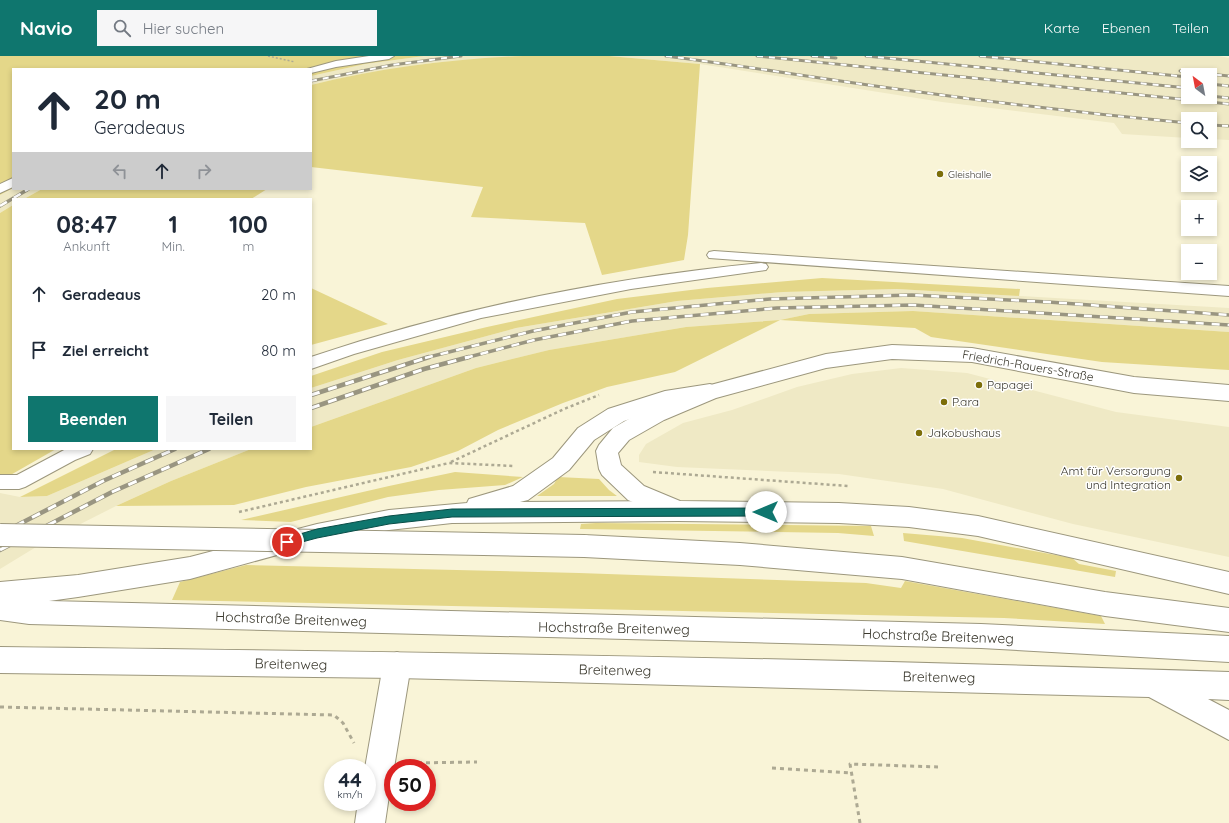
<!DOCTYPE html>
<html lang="de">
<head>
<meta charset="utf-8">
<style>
  body { margin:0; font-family:Quicksand,sans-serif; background:#f6f6f7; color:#1f2937; height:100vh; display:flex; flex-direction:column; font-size:15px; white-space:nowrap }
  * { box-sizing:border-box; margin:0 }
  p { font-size:13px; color:#747a83 }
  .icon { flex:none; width:22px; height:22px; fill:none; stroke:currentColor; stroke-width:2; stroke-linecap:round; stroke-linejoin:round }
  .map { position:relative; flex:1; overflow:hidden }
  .details { position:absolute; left:12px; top:142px; width:300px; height:252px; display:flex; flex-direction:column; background:#fff; border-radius:0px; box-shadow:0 2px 6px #0003 }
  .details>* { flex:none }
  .hud { position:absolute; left:12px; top:12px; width:300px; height:122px; border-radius:0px; box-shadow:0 2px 6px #0003; background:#fff; color:#1f2937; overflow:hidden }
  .needle { width:26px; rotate:328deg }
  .fabs { position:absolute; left:1181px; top:12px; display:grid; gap:8px }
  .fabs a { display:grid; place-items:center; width:36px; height:36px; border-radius:0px; background:#fff; box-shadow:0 2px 6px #0003; font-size:20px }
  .speed { position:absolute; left:324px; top:703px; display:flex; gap:8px; font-size:20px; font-weight:700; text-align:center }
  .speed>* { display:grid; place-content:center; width:52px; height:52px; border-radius:50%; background:#fff; box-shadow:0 2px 6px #0003; line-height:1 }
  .speed small { font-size:10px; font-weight:400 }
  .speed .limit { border:6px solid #d22; background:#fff; color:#111 }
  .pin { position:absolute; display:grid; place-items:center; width:34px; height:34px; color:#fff; margin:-17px; border:2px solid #fff; border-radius:50%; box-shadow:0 1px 4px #0007 }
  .me { position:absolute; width:44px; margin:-22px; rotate:270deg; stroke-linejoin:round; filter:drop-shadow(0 0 3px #0008) }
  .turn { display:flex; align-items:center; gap:14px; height:84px; padding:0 16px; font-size:18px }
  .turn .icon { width:52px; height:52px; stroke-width:2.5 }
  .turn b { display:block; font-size:28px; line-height:34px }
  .lanes { display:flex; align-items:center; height:38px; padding:0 16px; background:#0003; justify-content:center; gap:20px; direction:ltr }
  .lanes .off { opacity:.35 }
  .eta { display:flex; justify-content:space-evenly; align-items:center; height:68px; text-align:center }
  .eta b { font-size:24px; font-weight:800; line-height:28px }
  .cta { display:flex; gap:8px; margin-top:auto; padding:8px 16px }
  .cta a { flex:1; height:46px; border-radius:0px; background:#0f766e; color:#fff; font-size:16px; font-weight:800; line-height:46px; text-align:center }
  .cta a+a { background:#f6f6f7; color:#1f2937 }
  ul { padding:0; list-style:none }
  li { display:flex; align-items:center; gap:12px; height:56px; padding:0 16px }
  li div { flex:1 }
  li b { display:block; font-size:15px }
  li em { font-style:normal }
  header { display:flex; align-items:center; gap:24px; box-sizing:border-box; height:56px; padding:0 20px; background:#0f766e; color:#fff }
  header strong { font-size:19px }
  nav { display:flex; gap:22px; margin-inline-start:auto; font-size:14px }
  .search { width:280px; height:36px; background:#f6f6f7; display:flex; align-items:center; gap:10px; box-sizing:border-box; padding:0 14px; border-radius:0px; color:#747a83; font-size:15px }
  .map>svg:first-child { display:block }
  .built { fill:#efe9c5; fill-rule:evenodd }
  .green { fill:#e4d789 }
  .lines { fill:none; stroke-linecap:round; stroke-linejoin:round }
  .lane-casing { stroke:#9c977d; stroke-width:2 }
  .street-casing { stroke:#9c977d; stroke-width:2 }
  .secondary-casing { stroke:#9c977d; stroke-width:2 }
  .highway-casing { stroke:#9c977d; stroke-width:2 }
  .path-far2 { stroke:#ada993; stroke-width:1.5; stroke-dasharray:2 2; stroke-linecap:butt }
  .path-far1 { stroke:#ada993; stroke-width:2.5; stroke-dasharray:3 3; stroke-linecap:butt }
  .path { stroke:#ada993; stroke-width:3; stroke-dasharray:4 4; stroke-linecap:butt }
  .lane { fill:#fff; fill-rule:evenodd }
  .street { fill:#fff; fill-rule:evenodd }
  .secondary { fill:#fff; fill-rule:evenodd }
  .highway { fill:#fff; fill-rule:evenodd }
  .rail-far2-casing { stroke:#999581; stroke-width:3 }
  .rail-far1-casing { stroke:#999581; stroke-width:3.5 }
  .rail-casing { stroke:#999581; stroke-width:4.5 }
  .rail-far2 { stroke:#fff; stroke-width:2; stroke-dasharray:6; stroke-linecap:butt }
  .rail-far1 { stroke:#fff; stroke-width:2.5; stroke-dasharray:8; stroke-linecap:butt }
  .rail { stroke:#fff; stroke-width:3; stroke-dasharray:9; stroke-linecap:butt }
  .highway-bridge-casing { stroke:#9c977d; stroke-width:24; stroke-linecap:butt }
  .highway-bridge { stroke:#fff; stroke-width:22 }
  .route { fill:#0f766e; stroke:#0a4d48 }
  .poi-dot { fill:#7c6e0a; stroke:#fff; stroke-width:1.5 }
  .labels { text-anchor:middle; stroke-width:3; stroke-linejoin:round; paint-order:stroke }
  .far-poi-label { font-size:10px; fill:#3b392e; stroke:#fff; text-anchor:start }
  .street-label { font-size:12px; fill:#3b392e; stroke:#fff }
  .poi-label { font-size:12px; fill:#3b392e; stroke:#fff; text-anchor:start }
  .near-street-label { font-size:14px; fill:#3b392e; stroke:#fff }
</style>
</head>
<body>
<header>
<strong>Navio</strong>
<div class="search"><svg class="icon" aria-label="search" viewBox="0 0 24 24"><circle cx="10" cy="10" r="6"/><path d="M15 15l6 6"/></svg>Hier suchen</div>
<nav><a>Karte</a><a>Ebenen</a><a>Teilen</a></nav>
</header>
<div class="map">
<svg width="1229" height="767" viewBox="0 0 1229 767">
  <rect width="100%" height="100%" fill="#f9f4d7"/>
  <path class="built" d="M 424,0 L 523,0 L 431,7 L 357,19 L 311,29 L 311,20 L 365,8 Z
    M 609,0 L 1219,0 L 1229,2 L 1229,84 L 1210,83 L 1210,63 L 1188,63 L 1188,82 L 1122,78 L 1114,67 L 942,46 L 700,8 ZM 1188,19 L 1210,19 L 1210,41 L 1188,41 Z
    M 13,132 L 13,133 L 42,133 L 24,143 L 13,143 L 13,149 L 0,157 L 0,139 Z
    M 897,233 L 1229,252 L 1229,276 L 913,255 L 809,258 L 780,264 L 686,271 L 549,294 L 476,312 L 311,371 L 311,332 L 398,304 L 516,272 L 677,245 L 783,236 Z
    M 901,312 L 967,317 L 1116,356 L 1229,371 L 1229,501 L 1073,468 L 943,433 L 839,418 L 677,411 L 639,406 L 639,399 L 646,388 L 683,367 L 732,354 L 797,331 L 852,318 Z
    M 156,393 L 251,393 L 171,425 L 116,450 L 41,488 L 0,513 L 0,437 L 20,441 L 47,440 Z"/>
  <path class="green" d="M 0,0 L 424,0 L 365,8 L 311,20 L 311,13 L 13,13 L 13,132 L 0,139 Z
    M 523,0 L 609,0 L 700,8 L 688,179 L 684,204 L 602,219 L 585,167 L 471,161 L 483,131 L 311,111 L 311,29 C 380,12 452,3 523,0 Z
    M 42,133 L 267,133 L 251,143 L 24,143 Z
    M 13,149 L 13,393 L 56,393 L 0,425 L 0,157 Z
    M 822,222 L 1020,233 L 1019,240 L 897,233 L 783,236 L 677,245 L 516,272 L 398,304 L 311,332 L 311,320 L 382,296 L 487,271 L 617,243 L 707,232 Z
    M 311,232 L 388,268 L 311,289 Z
    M 913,255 L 1229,276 L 1229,314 L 1102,306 L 931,281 L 915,272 L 780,264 L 675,316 L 607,331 L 563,347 L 498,374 L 458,395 L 411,411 L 306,431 L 234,449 L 116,450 L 171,425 L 251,393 L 311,393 L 311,371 L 476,312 L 549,294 L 686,271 L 780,264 L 809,258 Z
    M 116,393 L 156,393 L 47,440 L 20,441 Z
    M 455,416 L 523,421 L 505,429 L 439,434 L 388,441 L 291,466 L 241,464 L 389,430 Z
    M 558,421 L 599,423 L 609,434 L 617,440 L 537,440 L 554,428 Z
    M 596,467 L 871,470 L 874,480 L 838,477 L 580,473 L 581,468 Z
    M 903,477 L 962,482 L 1072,502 L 1079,508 L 1116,515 L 1115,521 L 904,485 Z
    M 246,509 L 579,517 L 866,527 L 901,532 L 905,525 L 1101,560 L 1105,568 L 1004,562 L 172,544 L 180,526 Z"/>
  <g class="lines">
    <g class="lane-casing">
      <path id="lane" d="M 369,0 L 394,0 L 389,3 L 336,11 L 311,17 L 311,13 L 307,13 L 336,5 Z
        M 13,122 L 13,131 L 0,137 L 0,128 Z
        M 714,195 L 1229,230 L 1229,240 L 709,202 L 707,199 L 709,196 Z
        M 761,207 L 766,208 L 768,211 L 766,214 L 631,233 L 481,262 L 354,298 L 311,313 L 311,301 C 456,252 609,222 761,207 Z
        M 66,393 L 93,393 L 90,398 L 75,404 L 25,431 L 19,433 L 0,433 L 0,419 L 17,419 Z"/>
    </g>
    <g class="street-casing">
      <path id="street" d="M 397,596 L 407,600 L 411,609 L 394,712 L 393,712 L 385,767 L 355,767 L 358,746 L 367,746 L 367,712 L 365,712 L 383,609 L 387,600 Z"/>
    </g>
    <g class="secondary-casing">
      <path id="secondary" d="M 892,289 L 972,292 L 1134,321 L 1229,329 L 1229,345 L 1134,337 L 972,306 L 892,303 L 826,312 L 716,342 L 664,364 L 629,384 L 618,397 L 621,409 L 644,430 L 680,445 L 839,447 L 909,451 L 978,460 L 1229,516 L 1229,538 L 978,480 L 909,471 L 839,467 L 678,465 L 628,444 L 602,419 L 599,413 L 596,395 L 599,389 L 613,372 L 648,352 L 703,331 L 826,298 Z"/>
    </g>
    <g class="highway-casing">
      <path id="highway" d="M 710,328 L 717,331 L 720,336 L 717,341 L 666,351 L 624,365 L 594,384 L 569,414 L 528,444 L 520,446 L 678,445 L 686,448 L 690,455 L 686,462 L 678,465 L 452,467 L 389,474 L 317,488 L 190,523 L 78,541 L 49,545 L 981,568 L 1229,580 L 1229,606 L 981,592 L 29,568 L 0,564 L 0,526 L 78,519 L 190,501 L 317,468 L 389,454 L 467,447 L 469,443 L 513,430 L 553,402 L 578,372 L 608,353 L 665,335 Z
        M 584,479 L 740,487 L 902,501 L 1105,536 L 1229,552 L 1229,576 L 1105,560 L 902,523 L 740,509 L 584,501 L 575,497 L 572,490 L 575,483 Z
        M 0,591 C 410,596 820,602 1229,616 L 1229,644 L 1208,643 L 1229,654 L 1229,684 L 1149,641 L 397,622 L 0,617 Z"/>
    </g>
    <path class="path-far2" d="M 268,0 L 295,6"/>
    <path class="path-far1" d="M 451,406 L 564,353 L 599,339
      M 653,416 L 848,430
      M 239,456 L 449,407 L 514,410"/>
    <path class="path" d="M 0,651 L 334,659 L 343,667 L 354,687
      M 410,707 L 477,706
      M 772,712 L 852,717
      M 860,767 L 850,708 L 938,711"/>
    <use href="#lane" class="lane"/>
    <use href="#street" class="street"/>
    <use href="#secondary" class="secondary"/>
    <use href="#highway" class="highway"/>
    <g class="rail-far2-casing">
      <path id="rail-far2" d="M 666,0 C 753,11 840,26 927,37 C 1014,49 1101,59 1188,67
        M 757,0 L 1229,48
        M 812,0 L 836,2
        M 866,0 L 1188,32
        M 980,0 L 1188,21
        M 1180,15 L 1229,20
        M 311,25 L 392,9 L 461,0
        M 1210,28 L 1229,30
        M 1210,40 L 1229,42
        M 1210,69 L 1229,70
        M 25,135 L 29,133"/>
    </g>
    <g class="rail-far1-casing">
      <path id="rail-far1" d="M 0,150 L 27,134
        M 425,302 L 533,275 L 632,256 L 770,243 L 912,239 L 1048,246 L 1229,259
        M 465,302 L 534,284 L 632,265 L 777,252 L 913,249 L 1229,269"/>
    </g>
    <g class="rail-casing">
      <path id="rail" d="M 311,339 L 429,301
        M 311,352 L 424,313 L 469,301
        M 0,478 L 103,425 L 175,393
        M 0,494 L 112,436 L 209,393"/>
    </g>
    <use href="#rail-far2" class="rail-far2"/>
    <use href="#rail-far1" class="rail-far1"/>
    <use href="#rail" class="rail"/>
    <g class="highway-bridge-casing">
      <path id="highway-bridge" d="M 0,479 L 584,490"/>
    </g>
    <use href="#highway-bridge" class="highway-bridge"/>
  </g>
  <path class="route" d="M 766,452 L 769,453 L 771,456 L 769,459 L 766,460 L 452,461 L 389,468 L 317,482 L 287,490 L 283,489 L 282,486 L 283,483 L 317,473 L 389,460 L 452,453 Z"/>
  <g class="poi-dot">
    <circle cx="940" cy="118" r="4"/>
    <circle cx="979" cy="329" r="4"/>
    <circle cx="944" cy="346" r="4"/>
    <circle cx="919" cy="377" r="4"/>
    <circle cx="1179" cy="422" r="4"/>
  </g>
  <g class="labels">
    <g class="far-poi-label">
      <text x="948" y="122">Gleishalle</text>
    </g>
    <g class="street-label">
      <text transform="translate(1028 310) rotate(10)" y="4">Friedrich-Rauers-Straße</text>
    </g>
    <g class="poi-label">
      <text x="987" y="333">Papagei</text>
      <text x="952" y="350">P.ara</text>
      <text x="927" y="381">Jakobushaus</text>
      <text x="1171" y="419" text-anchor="end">Amt für Versorgung<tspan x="1171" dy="14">und Integration</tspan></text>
    </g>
    <g class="near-street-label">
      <text transform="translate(291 563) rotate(2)" y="5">Hochstraße Breitenweg</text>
      <text transform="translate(614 572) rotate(1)" y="5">Hochstraße Breitenweg</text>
      <text transform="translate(938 580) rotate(2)" y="5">Hochstraße Breitenweg</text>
      <text transform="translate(291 608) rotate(1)" y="5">Breitenweg</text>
      <text transform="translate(615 614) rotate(1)" y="5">Breitenweg</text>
      <text transform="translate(939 621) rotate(1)" y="5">Breitenweg</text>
    </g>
  </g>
</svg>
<div class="fabs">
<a><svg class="needle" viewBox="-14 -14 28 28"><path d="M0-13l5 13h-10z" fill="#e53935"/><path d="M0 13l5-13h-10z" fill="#747a83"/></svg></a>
<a><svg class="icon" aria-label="search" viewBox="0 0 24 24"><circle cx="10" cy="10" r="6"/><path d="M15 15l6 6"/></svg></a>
<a><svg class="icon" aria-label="layers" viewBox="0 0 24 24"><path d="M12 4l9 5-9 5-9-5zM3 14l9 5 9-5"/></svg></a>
<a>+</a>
<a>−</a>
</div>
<div class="speed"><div>44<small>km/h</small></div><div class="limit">50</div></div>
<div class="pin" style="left:287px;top:486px;background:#d93025"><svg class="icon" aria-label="arrive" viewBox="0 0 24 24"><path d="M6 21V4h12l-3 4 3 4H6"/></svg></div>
<svg class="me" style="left:766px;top:456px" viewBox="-20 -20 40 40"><circle r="19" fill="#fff"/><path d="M0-13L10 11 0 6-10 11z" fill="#0f766e"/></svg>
<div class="hud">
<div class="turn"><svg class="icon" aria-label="ahead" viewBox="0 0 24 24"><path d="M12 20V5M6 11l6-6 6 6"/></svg><div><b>20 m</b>Geradeaus</div></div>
<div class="lanes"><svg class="icon off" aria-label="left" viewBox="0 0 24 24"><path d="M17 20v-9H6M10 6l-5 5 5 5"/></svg><svg class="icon" aria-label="ahead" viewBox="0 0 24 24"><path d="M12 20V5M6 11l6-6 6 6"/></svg><svg class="icon off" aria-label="right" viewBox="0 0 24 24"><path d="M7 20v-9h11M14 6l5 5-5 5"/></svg></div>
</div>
<section class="details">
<div class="eta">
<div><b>08:47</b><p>Ankunft</p></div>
<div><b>1</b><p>Min.</p></div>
<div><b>100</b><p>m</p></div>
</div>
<ul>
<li><svg class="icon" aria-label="ahead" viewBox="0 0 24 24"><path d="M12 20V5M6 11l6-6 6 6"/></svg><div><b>Geradeaus</b></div><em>20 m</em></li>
<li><svg class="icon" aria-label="arrive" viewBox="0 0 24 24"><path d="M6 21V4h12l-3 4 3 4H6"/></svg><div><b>Ziel erreicht</b></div><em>80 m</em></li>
</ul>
<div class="cta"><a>Beenden</a><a>Teilen</a></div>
</section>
</div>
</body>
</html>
